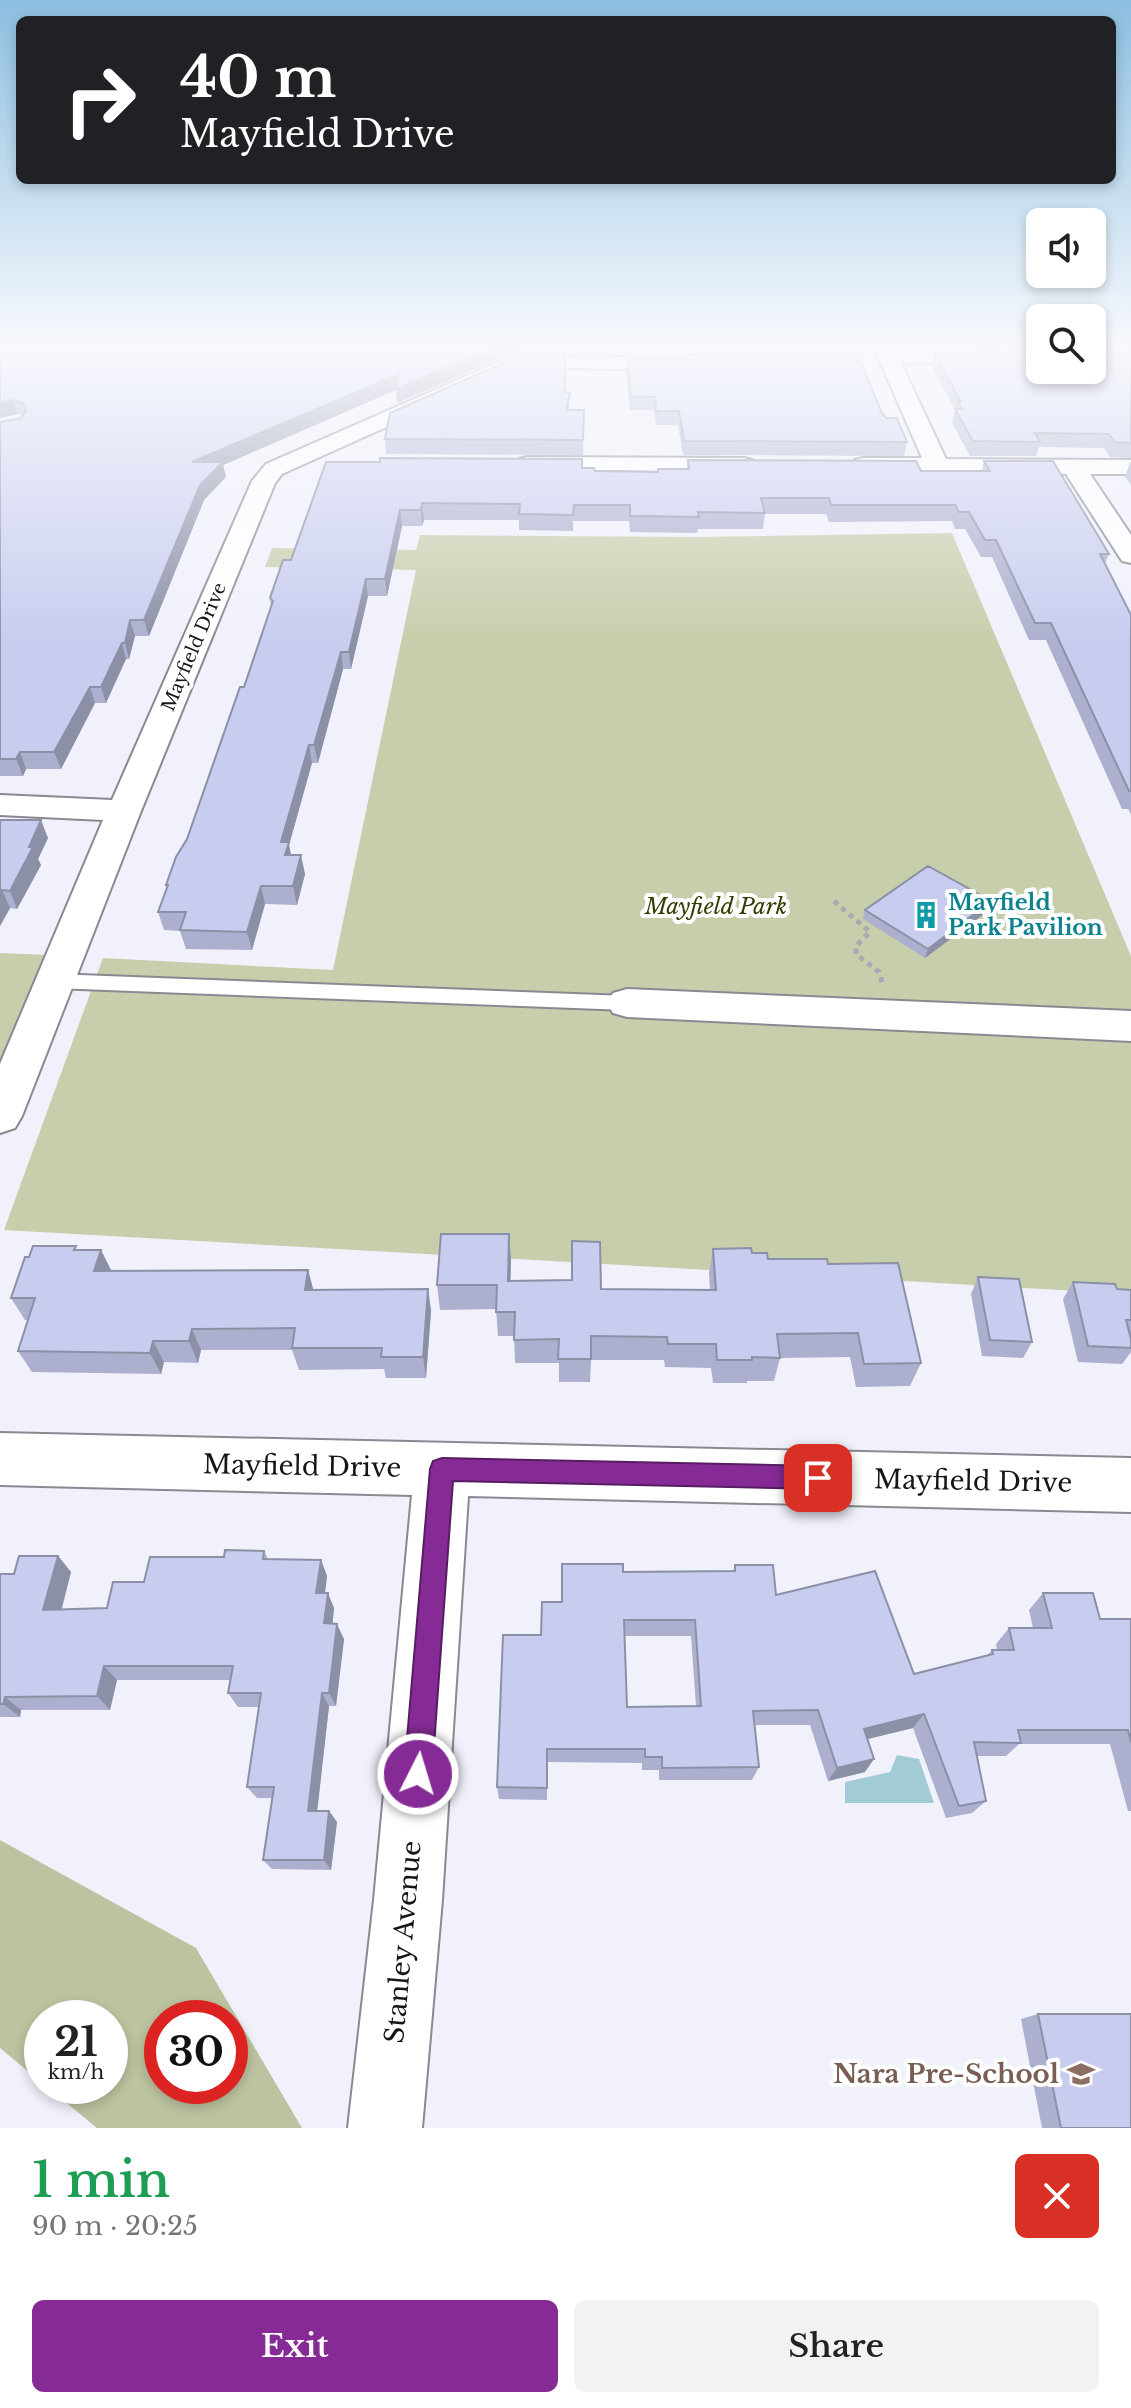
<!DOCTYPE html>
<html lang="en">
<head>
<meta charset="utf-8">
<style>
  body { margin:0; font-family:"Libre Baskerville",serif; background:#f2f2f2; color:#222; height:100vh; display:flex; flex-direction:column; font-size:30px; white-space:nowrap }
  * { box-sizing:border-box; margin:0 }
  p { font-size:26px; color:#767676 }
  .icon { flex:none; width:44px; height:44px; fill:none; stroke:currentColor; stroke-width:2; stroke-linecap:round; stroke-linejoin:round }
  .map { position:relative; height:2128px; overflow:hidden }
  .details { display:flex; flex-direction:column; background:#fff; flex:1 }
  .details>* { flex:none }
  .top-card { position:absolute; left:16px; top:16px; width:1100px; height:168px; border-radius:12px; box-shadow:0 4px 12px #0003; background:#202124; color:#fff; overflow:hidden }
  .controls { position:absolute; left:1026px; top:208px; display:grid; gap:16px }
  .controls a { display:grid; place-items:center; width:80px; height:80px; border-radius:12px; background:#fff; box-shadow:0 4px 12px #0003; font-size:40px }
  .speed { position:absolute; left:24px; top:2000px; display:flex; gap:16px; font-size:40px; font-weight:700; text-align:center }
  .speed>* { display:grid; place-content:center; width:104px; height:104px; border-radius:50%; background:#fff; box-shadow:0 4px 12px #0003; line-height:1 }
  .speed small { font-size:20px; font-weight:400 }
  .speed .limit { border:12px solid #d22; background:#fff; color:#111 }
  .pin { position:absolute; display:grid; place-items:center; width:68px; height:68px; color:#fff; margin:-34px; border-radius:16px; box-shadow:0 4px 12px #0006 }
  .me { position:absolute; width:88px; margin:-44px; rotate:5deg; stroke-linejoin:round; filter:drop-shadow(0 0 6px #0008) }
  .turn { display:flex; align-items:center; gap:28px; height:168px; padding:0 32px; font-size:36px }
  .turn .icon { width:104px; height:104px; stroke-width:2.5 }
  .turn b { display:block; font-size:56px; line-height:68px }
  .round { display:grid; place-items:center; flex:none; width:84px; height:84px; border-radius:12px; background:#f2f2f2 }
  .summary { display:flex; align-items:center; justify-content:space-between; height:136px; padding:0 32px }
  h1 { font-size:48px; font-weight:600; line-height:60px; color:#1e9e55 }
  .cta { display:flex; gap:16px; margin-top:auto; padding:16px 32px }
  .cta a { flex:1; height:92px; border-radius:12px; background:#862b96; color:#fff; font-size:32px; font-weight:600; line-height:92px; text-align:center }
  .cta a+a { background:#f2f2f2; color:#222 }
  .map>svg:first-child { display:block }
  .green { fill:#c7ceab }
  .forest { fill:#bdc3a0; fill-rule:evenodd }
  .water { fill:#a1ccd5 }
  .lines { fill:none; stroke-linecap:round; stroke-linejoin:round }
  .service-casing { stroke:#888992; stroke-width:4 }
  .minor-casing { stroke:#888992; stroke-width:4 }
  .path { stroke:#a9aab1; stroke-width:5; stroke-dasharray:5 5; stroke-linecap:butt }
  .service { fill:#fff; fill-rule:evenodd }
  .minor { fill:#fff; fill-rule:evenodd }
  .wall { fill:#acb0ce; fill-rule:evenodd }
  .shaded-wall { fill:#8c90a7 }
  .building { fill:#c8cdef; stroke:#8c90a7; stroke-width:2; fill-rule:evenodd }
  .route { fill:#862b96; stroke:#571c62; stroke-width:2 }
  .labels { text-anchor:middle; stroke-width:8; stroke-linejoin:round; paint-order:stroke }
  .far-street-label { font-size:18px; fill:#151619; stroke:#fff }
  .culture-label { font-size:22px; font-weight:bold; fill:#0d838f; stroke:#fff; text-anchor:start }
  .park-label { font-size:22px; font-style:italic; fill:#363c00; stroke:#fff }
  .near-street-label { font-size:26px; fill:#151619; stroke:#fff }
  .near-education-label { font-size:26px; font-weight:bold; fill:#785e54; stroke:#fff; text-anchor:end }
</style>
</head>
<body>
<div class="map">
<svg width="1131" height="2128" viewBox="0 0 1131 2128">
  <rect width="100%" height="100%" fill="#f0f1fb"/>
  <path class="green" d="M 952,533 L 1131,956 L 1131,1294 L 4,1230 L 103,958 L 333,970 L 416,570 L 265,567 L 272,548 L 416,550 L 420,535 L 697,537 Z
    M 0,953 L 49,955 L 0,1074 Z"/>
  <path class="forest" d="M 0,1840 L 196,1948 L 302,2128 L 97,2128 L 46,2086 L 110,2086 L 110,2018 L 42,2018 L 42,2083 L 0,2048 ZM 162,2018 L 230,2018 L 230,2086 L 162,2086 Z"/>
  <path class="water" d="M 897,1755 L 919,1759 L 934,1803 L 845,1803 L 845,1782 L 890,1772 Z"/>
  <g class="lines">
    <g class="service-casing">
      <path id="service" d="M 54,974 L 627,996 L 634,998 L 638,1003 L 634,1008 L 627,1010 L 54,988 L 47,986 L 44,981 L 47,976 Z"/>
    </g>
    <g class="minor-casing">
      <path id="minor" d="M 542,343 L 568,343 L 553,352 L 569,356 L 685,358 L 695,364 L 685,370 L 569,368 L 535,360 L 282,474 L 275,483 L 141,811 L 22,1116 L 15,1128 L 0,1133 L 0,1064 L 103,820 L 0,815 L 0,795 L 112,800 L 252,481 L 266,464 Z
        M 872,343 L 892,343 L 896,351 L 1040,353 L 1040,365 L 901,363 L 946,459 L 1131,460 L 1131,474 L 1090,474 L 1131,535 L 1131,563 L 1122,561 L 1066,474 L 855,470 L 851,465 L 855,460 L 863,458 L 922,458 Z
        M 527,457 L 744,458 L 752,460 L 756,465 L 752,470 L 744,472 L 519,469 L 515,464 L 519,459 Z
        M 627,989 L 1131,1011 L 1131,1041 L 627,1017 L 613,1013 L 607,1003 L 613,993 Z
        M 0,1433 L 1131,1458 L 1131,1512 L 468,1496 L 442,1900 L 422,2128 L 348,2128 L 374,1900 L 412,1495 L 0,1485 Z"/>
    </g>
    <path class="path" d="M 834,901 L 870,932 L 856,946 L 856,954 L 879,972 L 882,982"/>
    <use href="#service" class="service"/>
    <use href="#minor" class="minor"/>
  </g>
  <path class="wall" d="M 0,343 L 535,343 L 397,403 L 396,390 L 223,465 L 226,477 L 204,500 L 149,636 L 135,636 L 129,659 L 126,659 L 106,703 L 95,703 L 61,769 L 26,769 L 23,776 L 0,776 L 0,422 L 21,418 L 23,416 L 18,414 L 0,418 Z
    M 623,343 L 853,343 L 881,411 L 907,442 L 904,456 L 683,455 L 678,425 L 656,425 L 654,410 L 630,410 L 626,372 L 627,359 L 696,360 L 699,357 L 695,355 L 624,354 Z
    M 919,343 L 1040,343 L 1040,351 L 922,348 Z
    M 1131,343 L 1131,458 L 1110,457 L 1104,448 L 1039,447 L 1036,456 L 970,456 L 952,423 L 955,410 L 932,366 L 934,353 L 1040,354 Z
    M 565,392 L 570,407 L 569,410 L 584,410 L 583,455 L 386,454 L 385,439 Z
    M 688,460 L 921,471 L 982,471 L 984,461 L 1109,554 L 1105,564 L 1131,615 L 1131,814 L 1128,809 L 1122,809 L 1046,640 L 1029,640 L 992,557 L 981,557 L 965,529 L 955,529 L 952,521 L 829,522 L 826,514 L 765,514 L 763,529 L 698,529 L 697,533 L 630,532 L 629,521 L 573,521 L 573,531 L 519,530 L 519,520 L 424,520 L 422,526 L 402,526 L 387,596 L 368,596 L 351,669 L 343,669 L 318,763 L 312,763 L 289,845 L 291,855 L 305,874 L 297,905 L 265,904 L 252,950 L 186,949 L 180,931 L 164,930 L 158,912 L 167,890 L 166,885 L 187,839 L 244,687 L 271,607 L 270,598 L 291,560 L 326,462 L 582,468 L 595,471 L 658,472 L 687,469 Z
    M 1130,462 L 1131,462 L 1131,485 L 1125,477 Z
    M 0,820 L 48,838 L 38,859 L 41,865 L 17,909 L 10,908 L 0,926 Z
    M 991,901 L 988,911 L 925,958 L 863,919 L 865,910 Z
    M 713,1249 L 752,1253 L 768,1259 L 828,1264 L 921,1363 L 910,1386 L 856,1387 L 850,1357 L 780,1358 L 774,1381 L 747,1381 L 747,1383 L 713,1383 L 711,1368 L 665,1367 L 664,1360 L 591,1360 L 590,1382 L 559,1382 L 559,1363 L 515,1363 L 514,1336 L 498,1336 L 496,1309 L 440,1310 L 437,1285 L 511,1259 L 510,1281 L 601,1289 L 710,1290 L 709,1273 Z
    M 78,1250 L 101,1250 L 111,1271 L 308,1270 L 313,1289 L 428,1289 L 431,1311 L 426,1378 L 386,1378 L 384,1369 L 299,1370 L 292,1350 L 201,1350 L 198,1363 L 164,1362 L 161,1374 L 32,1372 L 18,1351 L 28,1320 L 25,1320 L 11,1298 Z
    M 978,1277 L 1032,1342 L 1023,1358 L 982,1356 L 971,1294 Z
    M 1073,1282 L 1117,1289 L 1131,1290 L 1131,1352 L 1122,1364 L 1078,1362 L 1063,1299 Z
    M 264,1551 L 268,1559 L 321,1560 L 327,1576 L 325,1593 L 334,1608 L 332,1624 L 344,1639 L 336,1706 L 329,1706 L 317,1811 L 329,1811 L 337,1822 L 331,1870 L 272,1869 L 263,1860 L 272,1798 L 257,1798 L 247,1787 L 259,1707 L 238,1707 L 228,1693 L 231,1680 L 117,1680 L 110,1710 L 21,1710 L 20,1717 L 0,1717 L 0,1574 L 14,1574 L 58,1556 L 71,1572 L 62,1609 L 107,1608 L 144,1582 L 224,1557 Z
    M 735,1565 L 776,1595 L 914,1674 L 987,1656 L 992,1650 L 997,1650 L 996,1644 L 1009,1628 L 1033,1628 L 1029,1610 L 1043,1593 L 1100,1619 L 1131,1619 L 1131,1811 L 1128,1811 L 1110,1744 L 1019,1744 L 1006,1756 L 977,1756 L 986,1801 L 972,1813 L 946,1818 L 913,1728 L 868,1739 L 865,1772 L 828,1781 L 810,1725 L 755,1725 L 759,1767 L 752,1780 L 659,1780 L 659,1770 L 642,1770 L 642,1763 L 547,1762 L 547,1800 L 499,1799 L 497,1787 L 541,1635 L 562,1602 L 623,1572 L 733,1571 ZM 625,1636 L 691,1636 L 696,1706 L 627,1707 Z
    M 1038,2014 L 1131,2128 L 1042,2128 L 1021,2019 Z"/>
  <path class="shaded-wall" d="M 504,343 L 535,343 L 397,403 L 396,390 L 223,465 L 226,477 L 204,500 L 149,636 L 144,620 L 192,462 L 399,374 Z
    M 13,400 L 18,414 L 0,418 L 0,403 Z
    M 422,503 L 424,520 L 422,526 L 421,510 Z
    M 400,510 L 402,526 L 387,596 L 385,579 Z
    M 366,579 L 368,596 L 351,669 L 349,652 Z
    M 130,620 L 135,636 L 129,659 L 125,643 Z
    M 122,643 L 126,659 L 106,703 L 101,687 Z
    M 341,652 L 343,669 L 318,763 L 314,745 Z
    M 90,687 L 95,703 L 61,769 L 54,752 Z
    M 309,745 L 312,763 L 289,845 L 292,860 L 289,873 L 281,842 Z
    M 20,752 L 26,769 L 23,776 L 16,759 Z
    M 41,820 L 48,838 L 38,859 L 41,865 L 17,909 L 10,891 Z
    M 301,855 L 305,874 L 297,905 L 293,886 Z
    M 261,886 L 265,904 L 252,950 L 247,932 Z
    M 2,890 L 10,908 L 0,926 L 0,894 Z
    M 991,901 L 988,911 L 925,958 L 928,949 Z
    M 509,1234 L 511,1259 L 510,1305 L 508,1281 Z
    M 101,1250 L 112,1272 L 94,1271 Z
    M 308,1270 L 314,1292 L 305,1290 Z
    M 428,1289 L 431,1311 L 426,1378 L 423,1357 Z
    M 192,1329 L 201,1350 L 198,1363 L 189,1341 Z
    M 153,1341 L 164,1362 L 161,1374 L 150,1353 Z
    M 58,1556 L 71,1572 L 57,1625 L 43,1610 Z
    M 321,1560 L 327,1576 L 323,1608 L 316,1593 Z
    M 328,1593 L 334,1608 L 331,1639 L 324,1623 Z
    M 337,1624 L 344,1639 L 336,1706 L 329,1693 Z
    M 104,1666 L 117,1680 L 110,1710 L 97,1696 Z
    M 322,1693 L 329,1706 L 316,1822 L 308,1811 Z
    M 5,1697 L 21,1710 L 20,1717 L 3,1704 Z
    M 924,1714 L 913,1728 L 855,1742 L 864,1729 Z
    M 874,1759 L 865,1772 L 828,1781 L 837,1768 Z
    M 329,1811 L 337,1822 L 331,1870 L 324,1860 Z"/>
  <path class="building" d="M 0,343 L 504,343 L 396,389 L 399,374 L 192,462 L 223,462 L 200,485 L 144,620 L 130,620 L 125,643 L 122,643 L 101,687 L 90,687 L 54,752 L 20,752 L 16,759 L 0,759 L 0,422 L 21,418 L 26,411 L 23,403 L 13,400 L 0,403 Z
    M 697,343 L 853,343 L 881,411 L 886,418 L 897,418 L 907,442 L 684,441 L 679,411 L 656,411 L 655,397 L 631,397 L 627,359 L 696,360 L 709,350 Z
    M 1092,343 L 1131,343 L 1131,443 L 1115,442 L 1109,434 L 1035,433 L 1040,442 L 973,441 L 955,409 L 962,409 L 958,402 L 961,402 L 934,353 L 1040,354 L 1040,370 L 1092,370 Z
    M 535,349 L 565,356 L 565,392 L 570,393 L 566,410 L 584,410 L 583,440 L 385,439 L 390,413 Z
    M 380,458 L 582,459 L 582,468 L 594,468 L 595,471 L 658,472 L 658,469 L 689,469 L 688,460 L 916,461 L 921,471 L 990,471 L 984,461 L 1053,461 L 1109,554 L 1100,554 L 1131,615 L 1131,791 L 1129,791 L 1051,623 L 1035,623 L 996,540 L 985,540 L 969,512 L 959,512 L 955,505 L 831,505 L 829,498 L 761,498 L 765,513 L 698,512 L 699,517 L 630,516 L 630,505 L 574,505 L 573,515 L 519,514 L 520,504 L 422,503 L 421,510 L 400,510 L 385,579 L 366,579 L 349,652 L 341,652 L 314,745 L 309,745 L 281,842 L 289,842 L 285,855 L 301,855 L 293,886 L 261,886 L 247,932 L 180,930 L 186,912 L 158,912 L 168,885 L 166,885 L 176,857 L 187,839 L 240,687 L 244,687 L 273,601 L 270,598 L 283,560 L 291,560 L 326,462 L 380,462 Z
    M 0,820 L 41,820 L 29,847 L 33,847 L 10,891 L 2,890 L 0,894 Z
    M 928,866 L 991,901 L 928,949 L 865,910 Z
    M 441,1234 L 509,1234 L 508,1281 L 572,1280 L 572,1241 L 600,1242 L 601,1289 L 716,1290 L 713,1249 L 751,1248 L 752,1253 L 767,1253 L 768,1259 L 827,1259 L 828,1264 L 898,1263 L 921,1363 L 864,1364 L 858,1333 L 777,1334 L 780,1358 L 752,1357 L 752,1360 L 717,1360 L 716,1344 L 668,1344 L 667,1337 L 591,1336 L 591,1359 L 558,1359 L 559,1339 L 514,1340 L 515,1312 L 496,1312 L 497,1285 L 437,1285 Z
    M 33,1246 L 76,1246 L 74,1250 L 101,1250 L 94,1271 L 308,1270 L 305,1290 L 428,1289 L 423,1357 L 381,1357 L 382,1348 L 292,1348 L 295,1328 L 192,1329 L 189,1341 L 153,1341 L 150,1353 L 18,1351 L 35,1298 L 11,1298 L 25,1257 L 29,1257 Z
    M 978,1277 L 1019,1279 L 1032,1342 L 990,1340 Z
    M 1073,1282 L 1115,1284 L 1117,1289 L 1131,1290 L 1131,1320 L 1126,1320 L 1131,1339 L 1131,1348 L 1088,1346 Z
    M 225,1550 L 264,1551 L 263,1559 L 321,1560 L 316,1593 L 328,1593 L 324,1623 L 337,1624 L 329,1693 L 322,1693 L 308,1811 L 329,1811 L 324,1860 L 263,1860 L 274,1787 L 247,1787 L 261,1693 L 228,1693 L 233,1666 L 104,1666 L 97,1696 L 5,1697 L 3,1704 L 0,1704 L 0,1574 L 14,1574 L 19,1556 L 58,1556 L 43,1610 L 107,1608 L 113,1582 L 144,1582 L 150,1557 L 224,1557 Z
    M 562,1564 L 623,1564 L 623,1572 L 735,1571 L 735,1565 L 773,1565 L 776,1595 L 875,1571 L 914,1674 L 993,1654 L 992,1650 L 1014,1650 L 1009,1628 L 1052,1628 L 1043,1593 L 1093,1593 L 1100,1619 L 1131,1619 L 1131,1742 L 1128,1730 L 1018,1730 L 1021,1743 L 974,1742 L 986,1801 L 959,1806 L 924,1714 L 864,1729 L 874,1759 L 837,1768 L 818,1710 L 753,1711 L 759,1767 L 662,1768 L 662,1757 L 645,1757 L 645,1749 L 547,1749 L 547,1788 L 497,1787 L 503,1635 L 541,1635 L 542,1602 L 562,1602 ZM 624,1620 L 695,1620 L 701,1706 L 627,1707 Z
    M 1038,2014 L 1131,2014 L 1131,2128 L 1061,2128 Z"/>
  <linearGradient id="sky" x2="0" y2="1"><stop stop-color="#8bbee0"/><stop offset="0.54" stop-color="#f8f9fd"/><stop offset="1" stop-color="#f8f9fd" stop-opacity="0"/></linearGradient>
  <rect width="1131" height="641" fill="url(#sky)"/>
  <path class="route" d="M 442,1458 L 818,1466 L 826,1470 L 830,1478 L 826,1486 L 818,1489 L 453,1481 L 432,1774 L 428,1784 L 418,1788 L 408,1784 L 404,1774 L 430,1469 L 433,1461 Z"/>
  <defs>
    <g id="building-bare" transform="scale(2.16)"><path d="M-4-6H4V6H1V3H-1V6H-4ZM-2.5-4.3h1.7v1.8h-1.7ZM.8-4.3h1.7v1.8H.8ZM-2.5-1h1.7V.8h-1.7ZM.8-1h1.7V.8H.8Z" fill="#0f9aa8" stroke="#fff" stroke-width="2.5" paint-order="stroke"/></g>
    <g id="school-bare" transform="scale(2.16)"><path d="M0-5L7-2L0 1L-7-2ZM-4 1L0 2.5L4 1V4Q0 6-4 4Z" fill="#8d6e63" stroke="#fff" stroke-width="2.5" paint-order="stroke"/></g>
  </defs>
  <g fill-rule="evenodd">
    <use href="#building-bare" x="926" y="915"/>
    <use href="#school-bare" x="1081" y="2074"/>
  </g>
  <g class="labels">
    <g class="far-street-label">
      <text transform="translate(194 647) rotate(-67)" y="6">Mayfield Drive</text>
    </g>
    <g class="culture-label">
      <text x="948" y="910">Mayfield<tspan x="948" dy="25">Park Pavilion</tspan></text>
    </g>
    <g class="park-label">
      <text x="716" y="914">Mayfield Park</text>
    </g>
    <g class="near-street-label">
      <text transform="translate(302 1466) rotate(1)" y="9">Mayfield Drive</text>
      <text transform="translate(973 1481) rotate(1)" y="9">Mayfield Drive</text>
      <text transform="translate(403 1942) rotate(-85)" y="9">Stanley Avenue</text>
    </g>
    <g class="near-education-label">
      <text x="1059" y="2083">Nara Pre-School</text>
    </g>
  </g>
</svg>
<div class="controls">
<a><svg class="icon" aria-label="sound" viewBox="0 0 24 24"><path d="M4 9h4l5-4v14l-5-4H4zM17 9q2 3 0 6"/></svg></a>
<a><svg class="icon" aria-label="search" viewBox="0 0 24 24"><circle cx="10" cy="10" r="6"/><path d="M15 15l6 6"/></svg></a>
</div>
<div class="speed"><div>21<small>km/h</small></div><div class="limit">30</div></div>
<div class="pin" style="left:818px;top:1478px;background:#d93025"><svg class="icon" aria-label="arrive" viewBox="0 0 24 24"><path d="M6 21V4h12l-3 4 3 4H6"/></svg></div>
<svg class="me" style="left:418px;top:1774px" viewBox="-20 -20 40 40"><circle r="17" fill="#862b96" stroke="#fff" stroke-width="3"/><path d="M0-11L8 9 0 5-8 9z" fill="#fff"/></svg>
<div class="top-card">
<div class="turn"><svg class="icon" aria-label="right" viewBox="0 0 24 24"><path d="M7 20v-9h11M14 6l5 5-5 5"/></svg><div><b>40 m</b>Mayfield Drive</div></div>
</div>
</div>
<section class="details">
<div class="summary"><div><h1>1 min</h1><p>90 m · 20:25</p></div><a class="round" style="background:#d93025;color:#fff"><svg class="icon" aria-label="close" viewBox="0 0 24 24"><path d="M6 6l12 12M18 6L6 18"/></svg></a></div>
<div class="cta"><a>Exit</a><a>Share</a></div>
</section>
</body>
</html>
